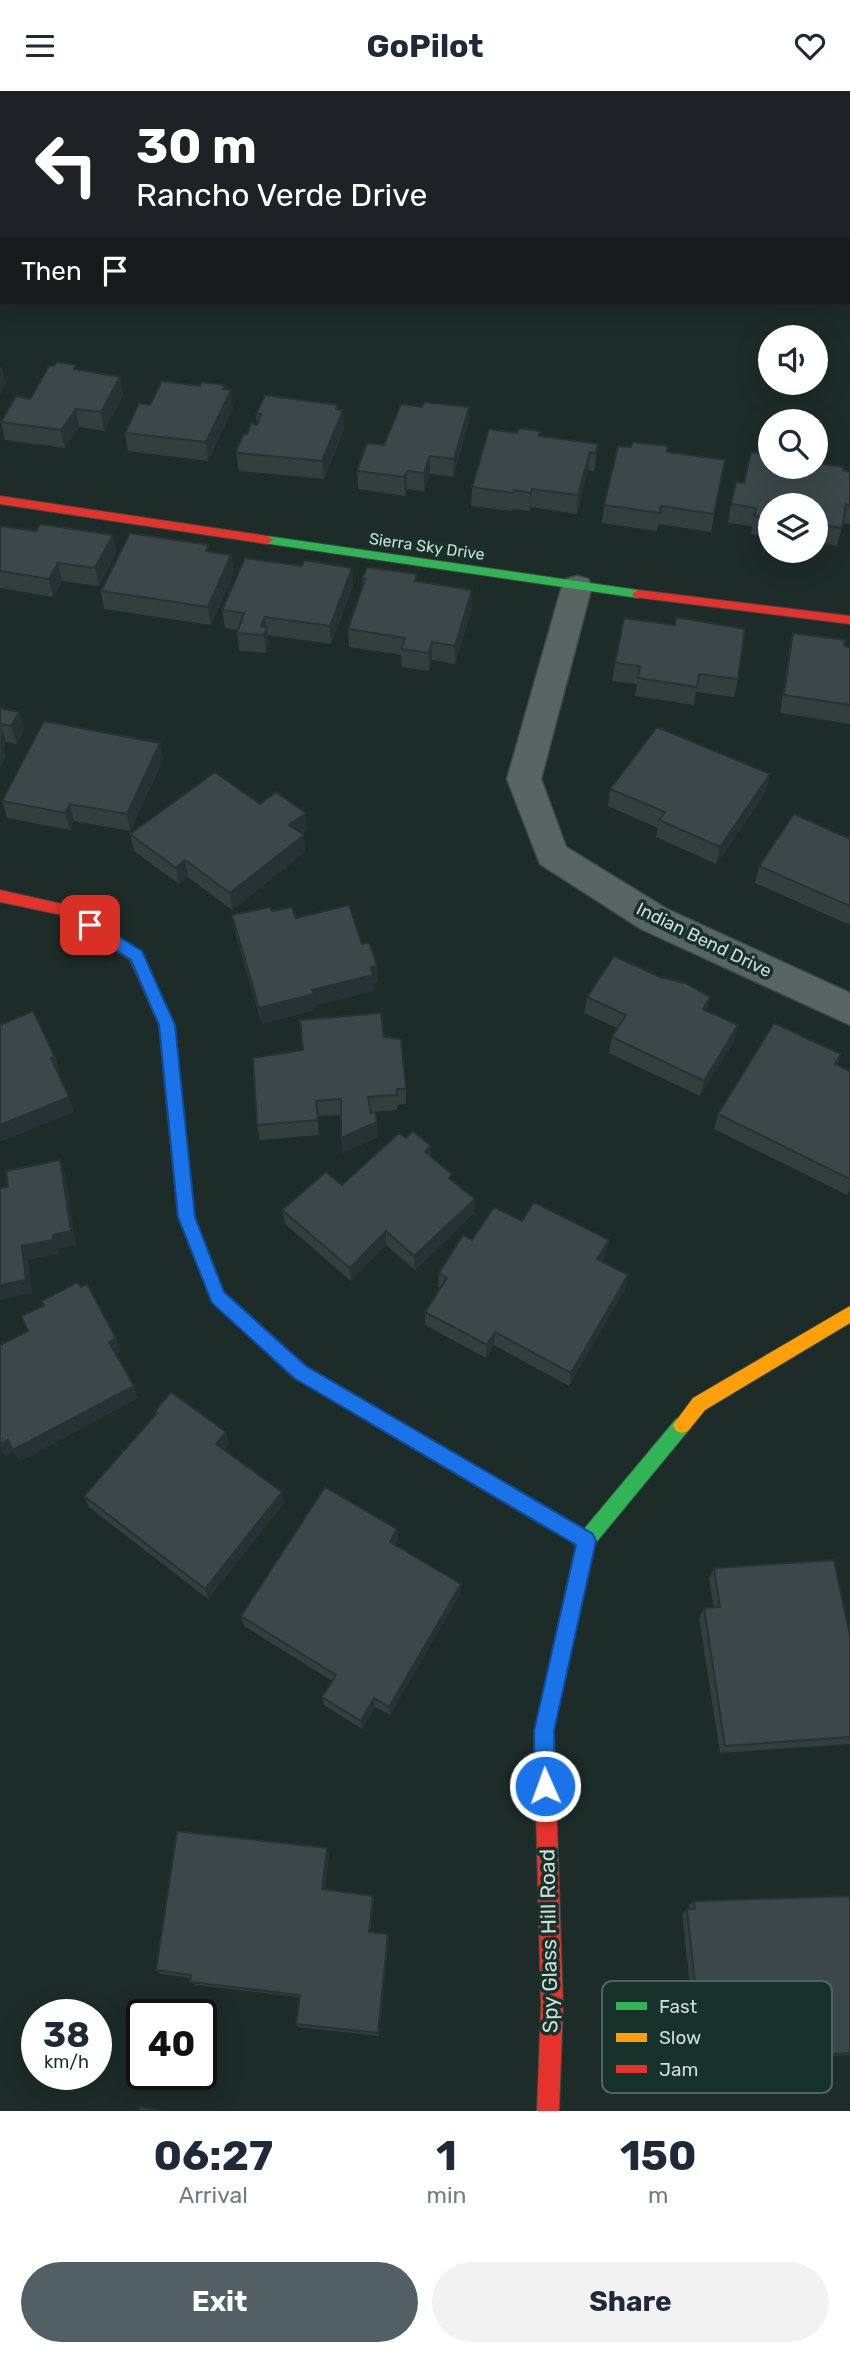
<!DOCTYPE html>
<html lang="en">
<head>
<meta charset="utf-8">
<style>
  body { margin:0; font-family:Rubik,sans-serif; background:#f2f2f3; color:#1f2937; height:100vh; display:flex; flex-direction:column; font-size:26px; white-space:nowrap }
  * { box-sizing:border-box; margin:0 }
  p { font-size:23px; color:#747a83 }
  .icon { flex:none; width:38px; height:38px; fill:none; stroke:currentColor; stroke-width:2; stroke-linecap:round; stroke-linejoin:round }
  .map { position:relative; height:2020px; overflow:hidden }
  .side { display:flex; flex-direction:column; background:#fff; flex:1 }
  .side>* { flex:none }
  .guide { position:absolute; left:0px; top:0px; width:850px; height:214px; box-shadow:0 7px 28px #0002; background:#202124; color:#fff; overflow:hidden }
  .controls { position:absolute; left:758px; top:234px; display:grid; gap:14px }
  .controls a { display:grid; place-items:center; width:70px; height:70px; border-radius:50%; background:#fff; box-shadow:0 7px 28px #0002; font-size:35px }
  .speed { position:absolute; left:21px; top:1908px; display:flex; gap:14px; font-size:35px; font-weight:700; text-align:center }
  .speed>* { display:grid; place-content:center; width:91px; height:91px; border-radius:50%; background:#fff; box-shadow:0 7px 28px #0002; line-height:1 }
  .speed small { font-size:18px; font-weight:400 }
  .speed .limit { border:4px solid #111; border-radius:10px; background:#fff; color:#111 }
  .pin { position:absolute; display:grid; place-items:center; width:60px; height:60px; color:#fff; margin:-30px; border-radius:14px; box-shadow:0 4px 10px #0006 }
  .me { position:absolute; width:77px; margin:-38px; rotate:358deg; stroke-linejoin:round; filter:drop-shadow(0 0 5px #0008) }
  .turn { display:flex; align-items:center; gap:24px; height:147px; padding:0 21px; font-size:32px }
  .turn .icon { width:91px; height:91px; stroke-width:2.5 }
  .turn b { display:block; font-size:49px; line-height:60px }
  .then { display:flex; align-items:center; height:66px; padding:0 21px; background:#0003; gap:14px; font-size:26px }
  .eta { display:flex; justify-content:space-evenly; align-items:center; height:119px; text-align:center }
  .eta b { font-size:42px; font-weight:700; line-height:49px }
  .cta { display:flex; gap:14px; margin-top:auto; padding:14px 21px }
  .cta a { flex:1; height:80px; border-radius:42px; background:#525f64; color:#fff; font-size:28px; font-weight:700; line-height:80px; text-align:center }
  .cta a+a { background:#f2f2f3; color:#1f2937 }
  header { display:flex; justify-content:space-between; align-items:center; height:91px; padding:0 21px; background:#fff; font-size:32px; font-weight:700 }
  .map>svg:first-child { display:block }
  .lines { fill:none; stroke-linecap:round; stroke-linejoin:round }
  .lane-casing { stroke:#3b4844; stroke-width:2 }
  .street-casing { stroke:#3b4844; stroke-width:3 }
  .fast-casing { stroke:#3b4844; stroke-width:2 }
  .slow-casing { stroke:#3b4844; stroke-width:2 }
  .jam-casing { stroke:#3b4844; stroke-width:2 }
  .lane { fill:#596562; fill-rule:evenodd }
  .street { fill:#596562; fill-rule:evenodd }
  .fast { fill:#30b455; fill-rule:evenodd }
  .slow { fill:#ff9f0a; fill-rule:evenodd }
  .jam { fill:#e5322d; fill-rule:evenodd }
  .wall { fill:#333e3d }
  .shaded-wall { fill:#293232 }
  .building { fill:#3b4847; stroke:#293232; stroke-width:2 }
  .route { fill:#1a73e8; stroke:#114b97; stroke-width:2 }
  .labels { text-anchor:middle; stroke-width:7; stroke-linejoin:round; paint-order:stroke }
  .far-street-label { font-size:16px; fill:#cfdeda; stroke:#17322b }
  .street-label { font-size:18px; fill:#cfdeda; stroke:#17322b }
  .near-street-label { font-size:21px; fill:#cfdeda; stroke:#17322b }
  .key { fill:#17322b; stroke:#4e6660; stroke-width:2 }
  .key-label { font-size:19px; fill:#cfdeda }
</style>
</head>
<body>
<header><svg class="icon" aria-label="menu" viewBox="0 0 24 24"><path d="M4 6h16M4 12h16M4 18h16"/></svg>GoPilot<svg class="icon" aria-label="heart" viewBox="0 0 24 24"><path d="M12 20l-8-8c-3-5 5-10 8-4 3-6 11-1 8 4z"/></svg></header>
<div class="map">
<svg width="850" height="2020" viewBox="0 0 850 2020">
  <rect width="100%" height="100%" fill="#1d2c28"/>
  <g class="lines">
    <g class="lane-casing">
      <path id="lane" d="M 539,0 L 557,0 L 538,2 Z"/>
    </g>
    <g class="street-casing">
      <path id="street" d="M 388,0 L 420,0 L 421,2 L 389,2 Z
        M 563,0 L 597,0 L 598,2 L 564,2 Z
        M 849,56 L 850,56 L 850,70 L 849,70 Z
        M 577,485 L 588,488 L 592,495 L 541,688 L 566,756 L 667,818 L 850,902 L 850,934 L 641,838 L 540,773 L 507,688 L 562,495 L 566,488 Z"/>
    </g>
    <g class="fast-casing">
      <path id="fast" d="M 267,445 L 638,499 L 644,503 L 638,507 L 263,452 L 263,446 Z
        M 174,1001 L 180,1003 L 182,1008 L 194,1126 L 224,1201 L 306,1275 L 584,1438 L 676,1328 L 682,1326 L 688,1328 L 691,1334 L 688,1340 L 594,1454 L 551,1650 L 544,1653 L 537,1650 L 534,1643 L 576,1454 L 294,1287 L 212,1211 L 178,1126 L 166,1008 L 168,1003 Z"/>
    </g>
    <g class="slow-casing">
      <path id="slow" d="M 850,1215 L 850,1232 L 705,1319 L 688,1340 L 682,1342 L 676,1340 L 673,1334 L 693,1307 Z"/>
    </g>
    <g class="jam-casing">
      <path id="jam" d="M 0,405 L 267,445 L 273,449 L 267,453 L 0,413 Z
        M 638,499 L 850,525 L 850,533 L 634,506 L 632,503 Z
        M 0,799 L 71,815 L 141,861 L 175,934 L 182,1008 L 180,1013 L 168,1013 L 166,1008 L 159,934 L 130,869 L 62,824 L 0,811 Z
        M 544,1633 L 551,1636 L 554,1643 L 563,1915 L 559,2020 L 537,2020 L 541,1915 L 534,1643 L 537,1636 Z"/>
    </g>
    <use href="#lane" class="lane"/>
    <use href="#street" class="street"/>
    <use href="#fast" class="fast"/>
    <use href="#slow" class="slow"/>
    <use href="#jam" class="jam"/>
  </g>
  <path class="wall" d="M 0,0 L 22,0 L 20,2 L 2,2 L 2,6 L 0,5 Z
    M 33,0 L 132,0 L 131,2 L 33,2 Z
    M 824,0 L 850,0 L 850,9 L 849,9 L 849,2 L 824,2 Z
    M 77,279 L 120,286 L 123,305 L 104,340 L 79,336 L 65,357 L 5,349 L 1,331 L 30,308 Z
    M 225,298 L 233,317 L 208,370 L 128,360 L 125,342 L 150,314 Z
    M 338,314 L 338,319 L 344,338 L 324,388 L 240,380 L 238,377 L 236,359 L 247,343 L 257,334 L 256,323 Z
    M 422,316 L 469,316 L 468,334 L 453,386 L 430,383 L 424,400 L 407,398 L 405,405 L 358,398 L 357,380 Z
    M 540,345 L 598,353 L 596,371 L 594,380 L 588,379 L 577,423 L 531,416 L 530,420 L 513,418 L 512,420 L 471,415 L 472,396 Z
    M 667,361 L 725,369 L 711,441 L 659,433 L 657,440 L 602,432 L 604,414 Z
    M 843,379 L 850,381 L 850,433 L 843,432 L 837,455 L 816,452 L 816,415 L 770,415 L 770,446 L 751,443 L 752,435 L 728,432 L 731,413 L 744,392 Z
    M 0,435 L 36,440 L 113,444 L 116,463 L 99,495 L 62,490 L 53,506 L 0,497 Z
    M 210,461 L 231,464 L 234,482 L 211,534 L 104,518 L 101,500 Z
    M 302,475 L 352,477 L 353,495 L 331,553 L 268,544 L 269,554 L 266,562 L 239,560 L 237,542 L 238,539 L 225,537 L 222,519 Z
    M 362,488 L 417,491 L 472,499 L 472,517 L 455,573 L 432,569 L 429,580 L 402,576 L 401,564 L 349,556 L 348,538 L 363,495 Z
    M 793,542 L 850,556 L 850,633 L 780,622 L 789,560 Z
    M 615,572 L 738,588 L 734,606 L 696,601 L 694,614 L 635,605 L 637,593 L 612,590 Z
    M 0,617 L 19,621 L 24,638 L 16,653 L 6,651 L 3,657 L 5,666 L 0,676 Z
    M 163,669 L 130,740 L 74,730 L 70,739 L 7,727 L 2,710 Z
    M 610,698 L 766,701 L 716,773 L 656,746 L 658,737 L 608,715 Z
    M 260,713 L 307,739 L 302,743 L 304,744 L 305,761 L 232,819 L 188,786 L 179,793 L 134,760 L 130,743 Z
    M 850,744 L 850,834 L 755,792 L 759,775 L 848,747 Z
    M 272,820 L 296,827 L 377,875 L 378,891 L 373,892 L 374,900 L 315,914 L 315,919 L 262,933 L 235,841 L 232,824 Z
    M 660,886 L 710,906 L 706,920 L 738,934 L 734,950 L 700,1005 L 609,962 L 612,946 L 617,937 L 584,922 L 587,906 Z
    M 384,946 L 406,998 L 406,1013 L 397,1014 L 397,1019 L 370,1021 L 378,1046 L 342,1062 L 341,1024 L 318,1025 L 319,1044 L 260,1049 L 257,1034 Z
    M 841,963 L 837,974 L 850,980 L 850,1098 L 847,1104 L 714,1038 L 718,1023 Z
    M 431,1066 L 452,1089 L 475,1108 L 474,1122 L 415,1179 L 386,1154 L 351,1190 L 285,1133 L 282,1119 L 342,1094 Z
    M 522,1130 L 606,1163 L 602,1170 L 628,1184 L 625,1198 L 569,1295 L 494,1254 L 486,1267 L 425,1234 L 425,1221 L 440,1197 L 438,1195 L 439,1182 L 472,1149 Z
    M 155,1320 L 226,1341 L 229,1353 L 224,1359 L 282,1401 L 284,1412 L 208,1508 L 89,1416 L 84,1405 L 156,1323 Z
    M 397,1438 L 398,1449 L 395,1454 L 460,1503 L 390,1624 L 375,1616 L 362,1638 L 324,1614 L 322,1606 L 332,1590 L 244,1535 L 241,1525 Z
    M 714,1477 L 850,1545 L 850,1653 L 720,1662 L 699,1527 L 704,1517 L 714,1517 L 709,1487 Z
    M 327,1757 L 329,1763 L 325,1798 L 374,1810 L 370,1841 L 388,1843 L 389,1847 L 379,1945 L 298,1936 L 296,1933 L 299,1906 L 195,1894 L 190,1891 L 191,1887 L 161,1883 L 156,1879 Z
    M 850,1805 L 850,1964 L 772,1968 L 766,1925 L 754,1926 L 751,1902 L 699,1904 L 697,1894 L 690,1895 L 682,1823 L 687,1818 L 689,1818 L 689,1814 L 694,1810 Z"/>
  <path class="shaded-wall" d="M 109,0 L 119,0 L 119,2 L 107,2 Z
    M 2,274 L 6,293 L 0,304 L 0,278 Z
    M 120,286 L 123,305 L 104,340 L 101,321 Z
    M 225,294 L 226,309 L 231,299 L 233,317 L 208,370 L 206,351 Z
    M 338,314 L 339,331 L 343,319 L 344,338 L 324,388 L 322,370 Z
    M 469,316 L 468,334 L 453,386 L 454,368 Z
    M 76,318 L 79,336 L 65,357 L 61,339 Z
    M 598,353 L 596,371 L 594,380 L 596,362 Z
    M 590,361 L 588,379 L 577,423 L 578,404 Z
    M 430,365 L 430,383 L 424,400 L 424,382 Z
    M 407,380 L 407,398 L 405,405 L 404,386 Z
    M 532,398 L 531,416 L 530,420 L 531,402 Z
    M 113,444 L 116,463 L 99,495 L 95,477 Z
    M 231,464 L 234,482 L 211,534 L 208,516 Z
    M 58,472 L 62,490 L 53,506 L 49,488 Z
    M 352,477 L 353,495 L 331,553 L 330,535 Z
    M 472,499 L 472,517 L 455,573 L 455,555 Z
    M 265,526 L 269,554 L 266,562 L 264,544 L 261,535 Z
    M 432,551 L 432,569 L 429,580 L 429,562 Z
    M 19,621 L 24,638 L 16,653 L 11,635 Z
    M 1,633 L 6,651 L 3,657 L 5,666 L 0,676 Z
    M 160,652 L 163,669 L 130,740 L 127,723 Z
    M 770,683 L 766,701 L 716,773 L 720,756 Z
    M 70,713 L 74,730 L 70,739 L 65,722 Z
    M 306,722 L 307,739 L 291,751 L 289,734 Z
    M 304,744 L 305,761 L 232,819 L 230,802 Z
    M 185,769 L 188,786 L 179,793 L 176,777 Z
    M 377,875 L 378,891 L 373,892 L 374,900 L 315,914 L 315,919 L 262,933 L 259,917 L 312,899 L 371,876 Z
    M 710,906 L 706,922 L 703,918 Z
    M 738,934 L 734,950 L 700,1005 L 704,990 Z
    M 55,966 L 60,981 L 56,983 L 51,967 Z
    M 69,1006 L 74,1021 L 0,1051 L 0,1034 Z
    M 377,1031 L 378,1046 L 342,1062 L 341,1047 Z
    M 431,1055 L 431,1070 L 425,1061 Z
    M 60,1069 L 65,1083 L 76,1154 L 59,1158 L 59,1163 L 28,1169 L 32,1202 L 0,1209 L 0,1194 L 22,1155 L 53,1144 Z
    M 475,1108 L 474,1122 L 415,1179 L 414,1165 Z
    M 386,1140 L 386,1154 L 351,1190 L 350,1177 Z
    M 609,1149 L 606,1163 L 594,1181 L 597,1168 Z
    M 628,1184 L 625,1198 L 569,1295 L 571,1282 Z
    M 495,1241 L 494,1254 L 486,1267 L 487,1254 Z
    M 116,1247 L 121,1260 L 114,1264 L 109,1251 Z
    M 134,1295 L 138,1307 L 20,1371 L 14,1361 L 5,1365 L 0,1357 L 0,1353 L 8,1349 Z
    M 226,1341 L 229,1353 L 219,1365 L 216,1353 Z
    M 282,1401 L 284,1412 L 208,1508 L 205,1498 Z
    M 397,1438 L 398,1449 L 390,1461 L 390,1451 Z
    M 461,1493 L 460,1503 L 390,1624 L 389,1616 Z
    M 374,1607 L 375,1616 L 362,1638 L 361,1630 Z
    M 327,1757 L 329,1763 L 324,1803 L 322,1798 Z
    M 373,1805 L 374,1810 L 370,1845 L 369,1841 Z
    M 388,1843 L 389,1847 L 379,1945 L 378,1942 Z"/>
  <path class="building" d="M 48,0 L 109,0 L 107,2 L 60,2 Z
    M 143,0 L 210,0 L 219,2 L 142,2 Z
    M 249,0 L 289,0 L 302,2 L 248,2 Z
    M 849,84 L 850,85 L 850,108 L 849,114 Z
    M 57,271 L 76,274 L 74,278 L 120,286 L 101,321 L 76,318 L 61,339 L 1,331 L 16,305 L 30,308 L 49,275 L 54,275 Z
    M 162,290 L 200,295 L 202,291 L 225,294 L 223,298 L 231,299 L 206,351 L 125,342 L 139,312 L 150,314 Z
    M 265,304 L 338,314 L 336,318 L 343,319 L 322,370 L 238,362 L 236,359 L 244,343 L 247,343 L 251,332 L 257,334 L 261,323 L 256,323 Z
    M 424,311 L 469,316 L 454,368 L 430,365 L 424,382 L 407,380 L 404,386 L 357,380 L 367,352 L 384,354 L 401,313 L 422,316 Z
    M 519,337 L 540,340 L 539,345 L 598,353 L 596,362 L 590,361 L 578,404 L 532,398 L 531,402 L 514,399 L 513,402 L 472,396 L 489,338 L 517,342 Z
    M 632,351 L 668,355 L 667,361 L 725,369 L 714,423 L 661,415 L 660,422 L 604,414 L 618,355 L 631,356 Z
    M 751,361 L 770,364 L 770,376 L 816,376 L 816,372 L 844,376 L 843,379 L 850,381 L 850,414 L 846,413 L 842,437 L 816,433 L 816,415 L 770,415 L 770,427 L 754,425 L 756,417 L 731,413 L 736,391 L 744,392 Z
    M 40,433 L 113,444 L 95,477 L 58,472 L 49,488 L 0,480 L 0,435 L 36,440 Z
    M 130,442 L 209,454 L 206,460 L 231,464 L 208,516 L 101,500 Z
    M 245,467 L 302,475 L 304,469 L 352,477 L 330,535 L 265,526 L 261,535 L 267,536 L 264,544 L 237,542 L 244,522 L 222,519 Z
    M 367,476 L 417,483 L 415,490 L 472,499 L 455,555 L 432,551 L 429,562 L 401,558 L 405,547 L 348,538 L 365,488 L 362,488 Z
    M 676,526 L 745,538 L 738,588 L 699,583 L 697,596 L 638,587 L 640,575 L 615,572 L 624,527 L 675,534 Z
    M 793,542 L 845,549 L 844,555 L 850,556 L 850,614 L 784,604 Z
    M 0,617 L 19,621 L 11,635 L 1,633 L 0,635 Z
    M 44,630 L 160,652 L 127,723 L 70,713 L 65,722 L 2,710 Z
    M 657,636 L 770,683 L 720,756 L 659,729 L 665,721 L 610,698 Z
    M 215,681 L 260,713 L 276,701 L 306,722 L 289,734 L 304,744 L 230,802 L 185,769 L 176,777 L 130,743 Z
    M 794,723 L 848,747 L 850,744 L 850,815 L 759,775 Z
    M 349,814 L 362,853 L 369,851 L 377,875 L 371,876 L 373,884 L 312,899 L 314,903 L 259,917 L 232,824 L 270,816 L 272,820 L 292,816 L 296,827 Z
    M 614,865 L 660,886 L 685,892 L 710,906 L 703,918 L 738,934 L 704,990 L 612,946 L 626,924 L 587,906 Z
    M 33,920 L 55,966 L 51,967 L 69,1006 L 0,1034 L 0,934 Z
    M 381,922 L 384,946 L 401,948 L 406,998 L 397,998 L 397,1004 L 368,1006 L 371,1022 L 375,1021 L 377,1031 L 341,1047 L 341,1008 L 316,1010 L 318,1029 L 257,1034 L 253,967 L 303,959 L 300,929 Z
    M 774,932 L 841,963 L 835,973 L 850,980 L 850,1088 L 718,1023 Z
    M 413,1040 L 431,1055 L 425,1061 L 452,1083 L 449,1087 L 475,1108 L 414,1165 L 386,1140 L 350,1177 L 282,1119 L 326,1081 L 342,1094 L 399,1042 L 406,1047 Z
    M 60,1069 L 71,1140 L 53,1144 L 53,1149 L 22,1155 L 26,1189 L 0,1194 L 0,1097 L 8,1096 L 6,1080 Z
    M 534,1111 L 609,1149 L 597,1168 L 628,1184 L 571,1282 L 495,1241 L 487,1254 L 425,1221 L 447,1187 L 439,1182 L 463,1144 L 472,1149 L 494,1116 L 522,1130 Z
    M 78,1191 L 81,1196 L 87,1193 L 116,1247 L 109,1251 L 134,1295 L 13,1359 L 8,1349 L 0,1353 L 0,1254 L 28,1240 L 21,1225 L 44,1214 L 41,1210 Z
    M 171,1301 L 226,1341 L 216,1353 L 282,1401 L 205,1498 L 84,1405 L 157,1322 L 155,1320 Z
    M 325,1396 L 397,1438 L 390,1451 L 461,1493 L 389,1616 L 374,1607 L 361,1630 L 322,1606 L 336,1584 L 241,1525 Z
    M 834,1469 L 850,1545 L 850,1646 L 725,1655 L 704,1517 L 720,1516 L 714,1477 Z
    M 177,1740 L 327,1757 L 322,1798 L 373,1805 L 369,1841 L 388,1843 L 378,1942 L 296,1933 L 300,1904 L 190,1891 L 191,1884 L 156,1879 Z
    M 850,1805 L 850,1962 L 779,1966 L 773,1922 L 761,1923 L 757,1899 L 704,1901 L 703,1891 L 695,1892 L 687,1818 L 695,1818 L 694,1810 Z
    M 140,2016 L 162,2020 L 139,2020 Z"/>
  <path class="route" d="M 90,828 L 142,860 L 175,934 L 195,1126 L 224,1201 L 306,1275 L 593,1443 L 596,1450 L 554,1640 L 555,1695 L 552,1702 L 545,1705 L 538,1702 L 535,1695 L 534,1640 L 576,1454 L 294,1287 L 212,1212 L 178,1126 L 159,934 L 131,869 L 84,838 L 82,834 Z"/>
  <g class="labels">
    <g class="far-street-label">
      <text transform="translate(427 455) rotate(8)" y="6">Sierra Sky Drive</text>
    </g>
    <g class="street-label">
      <text transform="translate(704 849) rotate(26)" y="6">Indian Bend Drive</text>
    </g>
    <g class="near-street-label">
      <text transform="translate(549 1850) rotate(-91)" y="7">Spy Glass Hill Road</text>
    </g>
  </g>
  <rect x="602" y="1890" width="230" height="112" rx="10" class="key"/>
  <rect x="616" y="1911" width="31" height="8" fill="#30b455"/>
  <rect x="616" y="1942" width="31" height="9" fill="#ff9f0a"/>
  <rect x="616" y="1974" width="31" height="8" fill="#e5322d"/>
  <g class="key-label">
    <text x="659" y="1922">Fast</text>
    <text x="659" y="1953">Slow</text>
    <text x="659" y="1985">Jam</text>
  </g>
</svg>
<div class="controls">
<a><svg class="icon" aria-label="sound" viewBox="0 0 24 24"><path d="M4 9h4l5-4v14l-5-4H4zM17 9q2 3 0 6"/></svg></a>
<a><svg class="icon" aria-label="search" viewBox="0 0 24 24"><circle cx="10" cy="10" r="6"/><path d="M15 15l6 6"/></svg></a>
<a><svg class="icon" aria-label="layers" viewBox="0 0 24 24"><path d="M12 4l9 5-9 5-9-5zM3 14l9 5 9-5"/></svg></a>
</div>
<div class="speed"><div>38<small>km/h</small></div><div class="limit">40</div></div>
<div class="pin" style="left:90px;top:834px;background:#d93025"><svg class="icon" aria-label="arrive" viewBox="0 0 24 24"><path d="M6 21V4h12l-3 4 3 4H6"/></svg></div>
<svg class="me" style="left:545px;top:1695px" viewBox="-20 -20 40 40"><circle r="17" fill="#1a73e8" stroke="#fff" stroke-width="3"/><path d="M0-11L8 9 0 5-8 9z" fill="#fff"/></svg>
<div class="guide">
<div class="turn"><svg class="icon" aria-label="left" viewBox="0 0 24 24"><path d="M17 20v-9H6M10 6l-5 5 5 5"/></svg><div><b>30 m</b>Rancho Verde Drive</div></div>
<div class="then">Then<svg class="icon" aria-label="arrive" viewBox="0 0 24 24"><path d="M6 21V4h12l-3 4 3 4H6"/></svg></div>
</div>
</div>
<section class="side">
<div class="eta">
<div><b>06:27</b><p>Arrival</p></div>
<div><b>1</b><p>min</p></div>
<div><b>150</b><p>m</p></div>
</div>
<div class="cta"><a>Exit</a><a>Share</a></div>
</section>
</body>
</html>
